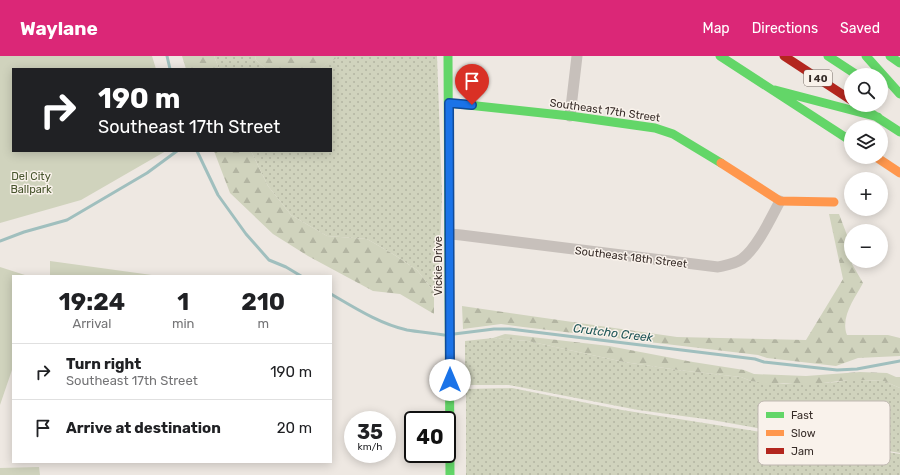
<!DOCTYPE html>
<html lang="en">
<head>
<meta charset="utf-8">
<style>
  body { margin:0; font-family:Rubik,sans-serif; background:#f2f2f2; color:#202124; height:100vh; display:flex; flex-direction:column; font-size:15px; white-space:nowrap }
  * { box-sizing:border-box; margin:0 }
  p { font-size:13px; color:#757577 }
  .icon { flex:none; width:22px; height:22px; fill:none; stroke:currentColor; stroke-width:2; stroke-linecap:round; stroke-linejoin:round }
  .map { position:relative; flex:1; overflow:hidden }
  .panel { position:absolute; left:12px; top:219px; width:320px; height:188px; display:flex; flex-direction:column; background:#fff; border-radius:0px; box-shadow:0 2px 10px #0003 }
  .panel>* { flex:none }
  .top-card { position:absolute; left:12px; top:12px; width:320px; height:84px; border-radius:0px; box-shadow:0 2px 10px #0003; background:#202124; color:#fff; overflow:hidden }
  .tools { position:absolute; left:844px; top:12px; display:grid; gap:8px }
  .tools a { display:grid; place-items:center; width:44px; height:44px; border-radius:50%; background:#fff; box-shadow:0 2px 10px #0003; font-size:20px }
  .speed { position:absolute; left:344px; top:355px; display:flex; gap:8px; font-size:20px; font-weight:700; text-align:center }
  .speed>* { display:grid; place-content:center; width:52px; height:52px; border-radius:50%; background:#fff; box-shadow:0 2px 10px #0003; line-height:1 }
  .speed small { font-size:10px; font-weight:400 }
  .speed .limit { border:2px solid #111; border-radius:6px; background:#fff; color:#111 }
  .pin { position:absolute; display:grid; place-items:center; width:34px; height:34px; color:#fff; margin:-41px -17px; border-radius:50% 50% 50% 0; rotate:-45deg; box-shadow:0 0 4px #0007 }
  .pin .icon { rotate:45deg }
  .me { position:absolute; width:44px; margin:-22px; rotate:0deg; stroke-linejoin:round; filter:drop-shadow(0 0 3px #0008) }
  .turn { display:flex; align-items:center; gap:14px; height:84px; padding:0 20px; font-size:18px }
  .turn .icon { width:52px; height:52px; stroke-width:2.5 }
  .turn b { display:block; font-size:28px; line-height:34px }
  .eta { display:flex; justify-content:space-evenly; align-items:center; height:68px; text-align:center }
  .eta b { font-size:24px; font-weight:700; line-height:28px }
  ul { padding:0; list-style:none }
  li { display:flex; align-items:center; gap:12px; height:56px; padding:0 20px; border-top:1px solid #e0e0e0 }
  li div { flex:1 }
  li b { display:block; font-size:15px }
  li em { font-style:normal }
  header { display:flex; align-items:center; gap:24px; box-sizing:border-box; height:56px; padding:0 20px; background:#db2777; color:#fff }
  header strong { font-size:19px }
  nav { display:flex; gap:22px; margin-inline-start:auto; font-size:14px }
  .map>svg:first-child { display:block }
  .grass { fill:url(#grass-dots) }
  .forest { fill:url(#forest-firs) }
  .park { fill:#d0d3bd }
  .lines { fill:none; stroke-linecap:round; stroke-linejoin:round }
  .stream { stroke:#a0bfbe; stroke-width:3 }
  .street { stroke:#c7c0bb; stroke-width:11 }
  .fast { stroke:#63d668; stroke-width:9 }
  .slow { stroke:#ff974d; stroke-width:9 }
  .jam { stroke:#b3261e; stroke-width:9 }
  .route-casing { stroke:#114b97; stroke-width:10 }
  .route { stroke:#1a73e8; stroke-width:7 }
  .labels { text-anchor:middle; stroke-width:3; stroke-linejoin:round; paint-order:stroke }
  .shield { fill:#f9f2eb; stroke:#726863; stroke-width:1 }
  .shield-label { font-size:10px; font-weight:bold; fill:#382d29 }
  .street-label { font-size:11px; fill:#382d29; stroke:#f9f2eb }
  .park-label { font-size:11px; fill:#48552e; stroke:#f9f2eb }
  .water-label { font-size:12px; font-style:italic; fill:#205758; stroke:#f9f2eb }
  .key { fill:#f9f2eb; stroke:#bfb7b1; stroke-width:1 }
  .key-label { font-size:11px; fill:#382d29 }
</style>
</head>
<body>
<header>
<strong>Waylane</strong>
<nav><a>Map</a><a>Directions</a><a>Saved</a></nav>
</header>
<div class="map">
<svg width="900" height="419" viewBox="0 0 900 419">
  <defs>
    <pattern id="grass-dots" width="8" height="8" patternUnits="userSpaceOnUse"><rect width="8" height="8" fill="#d0d3bd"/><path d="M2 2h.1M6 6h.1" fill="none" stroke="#b3b5a2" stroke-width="1.8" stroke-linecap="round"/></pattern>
    <pattern id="forest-firs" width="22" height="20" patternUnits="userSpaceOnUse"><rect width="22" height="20" fill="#d0d3bd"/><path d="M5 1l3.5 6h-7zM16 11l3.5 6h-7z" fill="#b3b5a2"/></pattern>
  </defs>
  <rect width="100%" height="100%" fill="#eee8e2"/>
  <path class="grass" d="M 214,0 L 255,0 L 256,4 L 266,13 L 219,13 Z
    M 338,0 L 437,0 L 442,139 L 439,221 L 434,236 L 417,214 L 393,198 L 367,183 L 327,180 L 291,159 L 268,130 L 251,95 L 331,95 L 331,13 L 319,13 Z
    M 493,282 L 528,285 L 624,306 L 678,314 L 741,321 L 751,325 L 783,328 L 793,327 L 823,327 L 837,326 L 848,324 L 862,324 L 884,325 L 900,332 L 900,397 L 712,364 L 638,354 L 509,329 L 465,329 L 465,285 Z
    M 512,332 L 622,354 L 900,398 L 900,419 L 466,419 L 466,333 Z"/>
  <path class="forest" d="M 182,0 L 214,0 L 219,13 L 186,13 Z
    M 255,0 L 338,0 L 338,1 L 319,13 L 266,13 L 256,4 Z
    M 214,95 L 251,95 L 268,130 L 291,159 L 327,180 L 367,183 L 393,198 L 417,214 L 434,236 L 434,258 L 400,238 L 373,235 L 308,200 L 273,178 L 230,137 Z
    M 829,158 L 839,158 L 850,187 L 852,208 L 863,227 C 855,242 840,261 847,279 L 888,279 L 900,282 L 900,300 L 858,302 L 836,310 L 767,302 L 758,299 L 523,271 L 501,268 L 463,273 L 462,250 L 677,281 L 806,284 L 843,223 Z
    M 505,278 L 609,290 L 693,306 L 744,314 L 754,318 L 806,320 L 860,316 L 887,317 L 896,321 L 900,321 L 900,332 L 884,325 L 864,324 L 850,324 L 823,327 L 793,327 L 771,328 L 751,325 L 741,321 L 678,314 L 624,306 L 528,285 L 493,282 Z"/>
  <path class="park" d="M 0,0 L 152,0 L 156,13 L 13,13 L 13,95 L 166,95 L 81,144 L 0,167 Z
    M 50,205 L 159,220 L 50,220 Z
    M 0,211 L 28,220 L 13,220 L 13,311 L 0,349 Z
    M 39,411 L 40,419 L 0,419 L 0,412 Z"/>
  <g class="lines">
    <path class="stream" d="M 167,0 L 170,13
      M 197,95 L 218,139 L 246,178 L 269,204 L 286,211 L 301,220
      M 0,185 L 24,176 L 67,164 L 147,117 L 177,95
      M 331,238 C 355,252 380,268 407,274 C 419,276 432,277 444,279
      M 454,278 L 494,273 L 510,273 L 755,303 L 764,306 L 837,314 L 857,313 L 900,305"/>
    <path class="street" d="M 570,60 L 577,0
      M 450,178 L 461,179 L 718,211 C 727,209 735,208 742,203 C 757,192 771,162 780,145"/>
    <path class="fast" d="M 448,0 L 450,419
      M 720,0 L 851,85
      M 828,0 L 857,19
      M 866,0 L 900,38
      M 890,0 L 900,7
      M 775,34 L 878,61
      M 449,47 L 570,60 L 655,72 L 673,78 L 721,107
      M 866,54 L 900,76"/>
    <path class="slow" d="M 876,101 L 900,117
      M 721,107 L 780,145 L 834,146"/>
    <path class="jam" d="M 784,0 L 851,44"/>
  </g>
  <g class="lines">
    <g class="route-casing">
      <path id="route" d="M 450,324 L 449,47 L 472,49"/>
    </g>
    <use href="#route" class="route"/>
  </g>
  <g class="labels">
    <rect class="shield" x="804" y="14" width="28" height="16" rx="3"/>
    <g class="shield-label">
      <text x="818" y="26">I 40</text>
    </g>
    <g class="street-label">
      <text transform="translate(605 54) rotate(8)" y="4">Southeast 17th Street</text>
      <text transform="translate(631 201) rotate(7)" y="4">Southeast 18th Street</text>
      <text transform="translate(438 210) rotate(-90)" y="4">Vickie Drive</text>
    </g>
    <g class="park-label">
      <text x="31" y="124">Del City<tspan x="31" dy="13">Ballpark</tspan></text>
    </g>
    <g class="water-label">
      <text transform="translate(613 277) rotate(7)" y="4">Crutcho Creek</text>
    </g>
  </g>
  <rect x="758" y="345" width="132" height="64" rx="6" class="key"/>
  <rect x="766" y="356" width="18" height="6" fill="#63d668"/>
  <rect x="766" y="374" width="18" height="6" fill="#ff974d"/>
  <rect x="766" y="392" width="18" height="6" fill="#b3261e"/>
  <g class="key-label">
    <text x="791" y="363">Fast</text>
    <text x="791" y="381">Slow</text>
    <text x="791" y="399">Jam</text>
  </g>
</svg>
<div class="tools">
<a><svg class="icon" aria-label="search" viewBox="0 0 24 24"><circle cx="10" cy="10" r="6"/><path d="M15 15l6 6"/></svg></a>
<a><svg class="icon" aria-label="layers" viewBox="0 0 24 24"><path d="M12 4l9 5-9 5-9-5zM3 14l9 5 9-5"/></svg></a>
<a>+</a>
<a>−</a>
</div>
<div class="speed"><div>35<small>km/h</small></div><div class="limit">40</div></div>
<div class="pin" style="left:472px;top:49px;background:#d93025"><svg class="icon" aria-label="arrive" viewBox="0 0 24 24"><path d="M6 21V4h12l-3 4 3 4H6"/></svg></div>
<svg class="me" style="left:450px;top:324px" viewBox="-20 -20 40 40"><circle r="19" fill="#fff"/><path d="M0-13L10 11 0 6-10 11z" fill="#1a73e8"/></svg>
<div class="top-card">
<div class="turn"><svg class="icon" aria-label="right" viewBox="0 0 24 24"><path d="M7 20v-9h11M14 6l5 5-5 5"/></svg><div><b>190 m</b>Southeast 17th Street</div></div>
</div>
<section class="panel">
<div class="eta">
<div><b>19:24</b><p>Arrival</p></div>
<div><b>1</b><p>min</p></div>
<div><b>210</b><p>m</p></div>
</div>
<ul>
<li><svg class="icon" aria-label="right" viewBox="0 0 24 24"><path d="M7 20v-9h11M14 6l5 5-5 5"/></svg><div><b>Turn right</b><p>Southeast 17th Street</p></div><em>190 m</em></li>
<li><svg class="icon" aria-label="arrive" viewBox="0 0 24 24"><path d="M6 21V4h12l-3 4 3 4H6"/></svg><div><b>Arrive at destination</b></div><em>20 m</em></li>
</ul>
</section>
</div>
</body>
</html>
